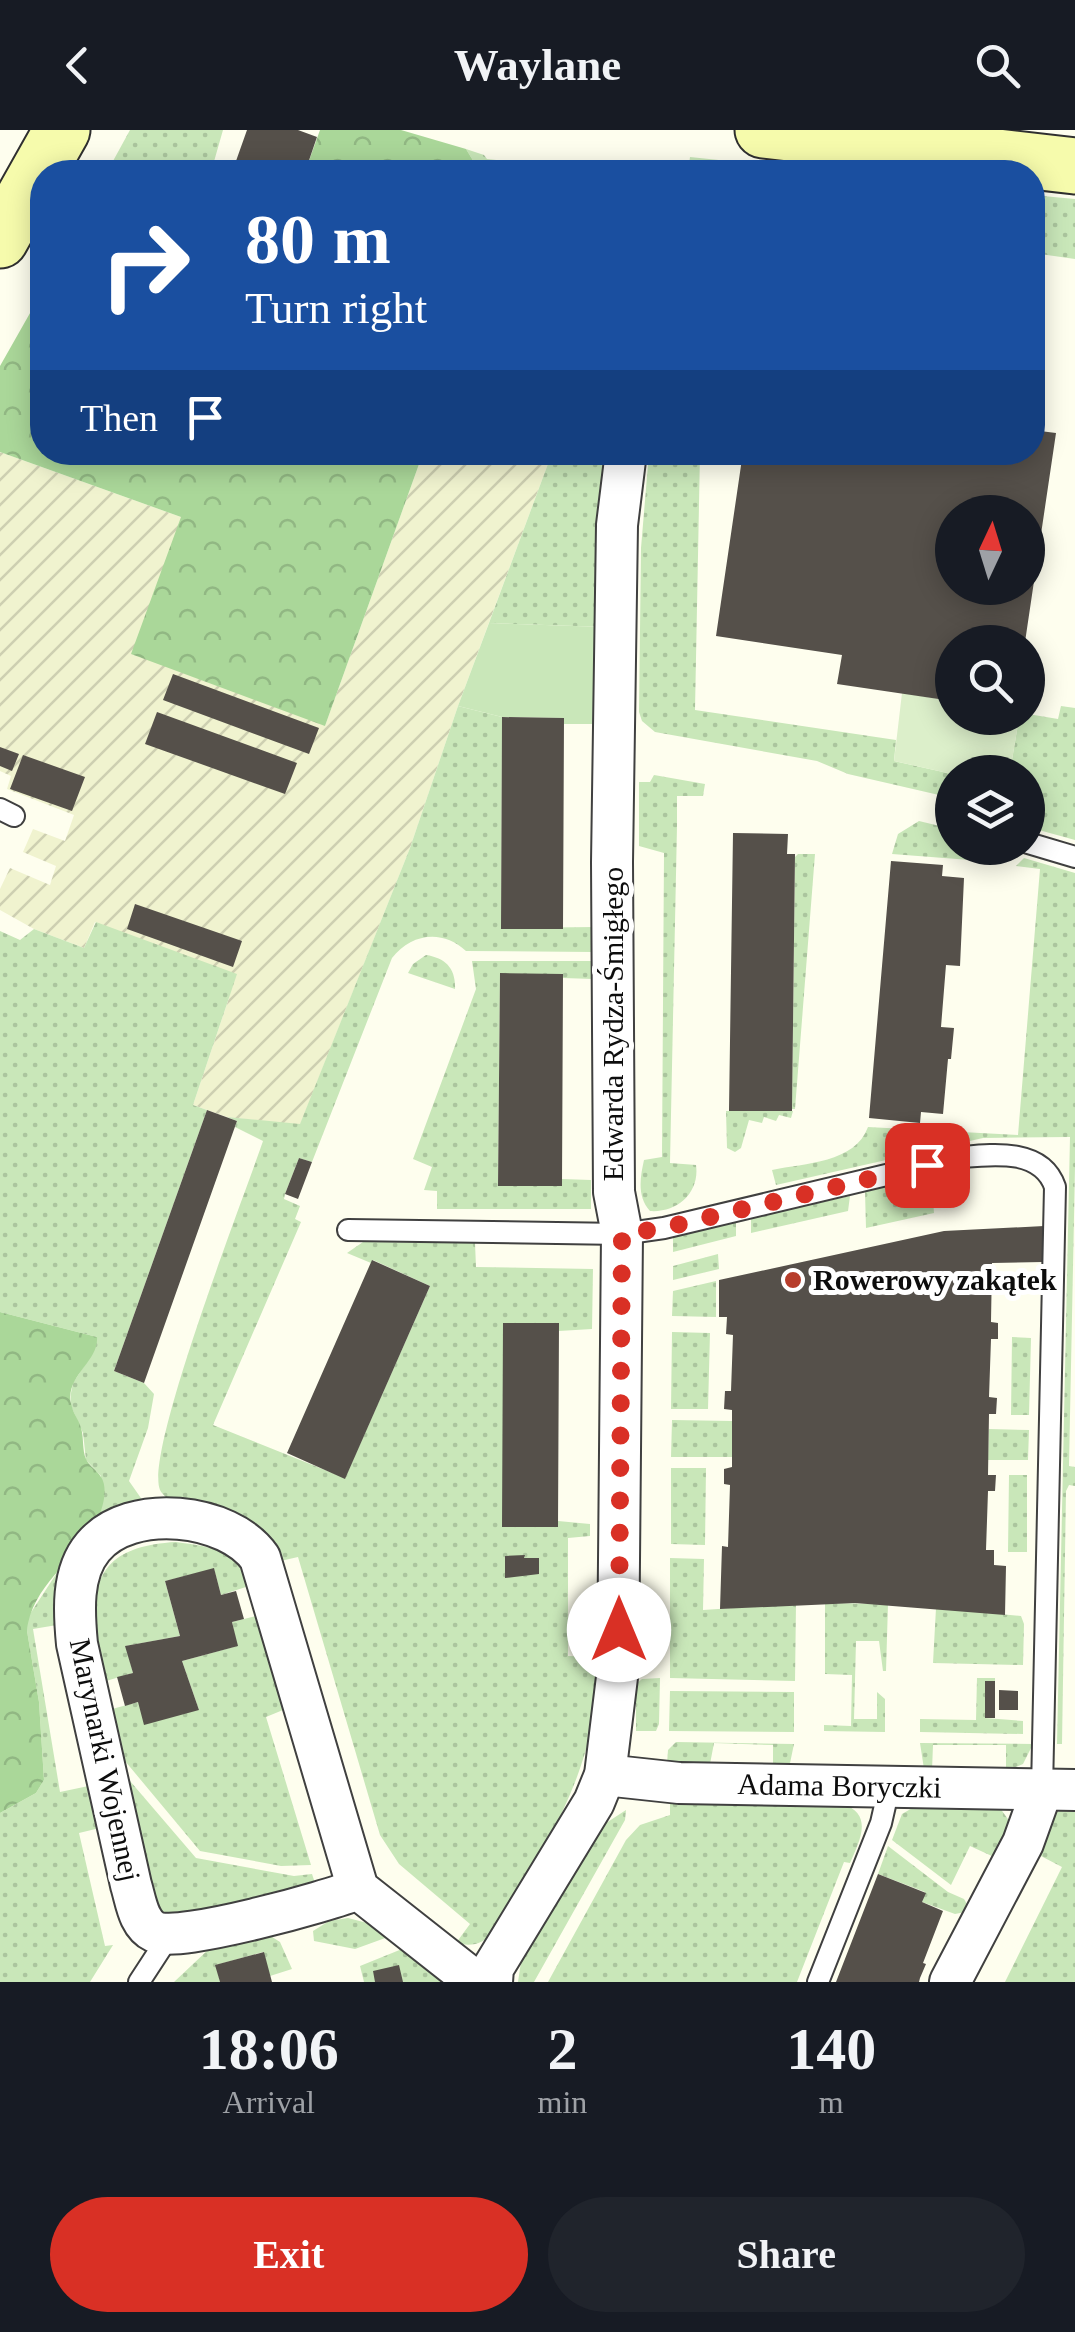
<!DOCTYPE html>
<html lang="en">
<head>
<meta charset="utf-8">
<style>
  body { margin:0; font-family:"Times New Roman",serif; background:#20242c; color:#f1f3f6; height:100vh; display:flex; flex-direction:column; font-size:38px; white-space:nowrap }
  * { box-sizing:border-box; margin:0 }
  p { font-size:32px; color:#9ea1a6 }
  .icon { flex:none; width:55px; height:55px; fill:none; stroke:currentColor; stroke-width:2; stroke-linecap:round; stroke-linejoin:round }
  .map { position:relative; height:1852px; overflow:hidden }
  .drawer { display:flex; flex-direction:column; background:#171b24; flex:1 }
  .drawer>* { flex:none }
  .banner { position:absolute; left:30px; top:30px; width:1015px; height:305px; border-radius:40px; box-shadow:0 5px 25px #0003; background:#1a4fa0; color:#fff; overflow:hidden }
  .needle { width:65px; rotate:4deg }
  .buttons { position:absolute; left:935px; top:365px; display:grid; gap:20px }
  .buttons a { display:grid; place-items:center; width:110px; height:110px; border-radius:50%; background:#171b24; box-shadow:0 5px 25px #0003; font-size:50px }
  .pin { position:absolute; display:grid; place-items:center; width:85px; height:85px; color:#fff; margin:-42px; border-radius:20px; box-shadow:0 5px 15px #0006 }
  .me { position:absolute; width:110px; margin:-55px; rotate:0deg; stroke-linejoin:round; filter:drop-shadow(0 0 8px #0008) }
  .turn { display:flex; align-items:center; gap:35px; height:210px; padding:0 50px; font-size:45px }
  .turn .icon { width:130px; height:130px; stroke-width:2.5 }
  .turn b { display:block; font-size:70px; line-height:85px }
  .then { display:flex; align-items:center; height:95px; padding:0 50px; background:#0003; gap:20px; font-size:38px }
  .eta { display:flex; justify-content:space-evenly; align-items:center; height:170px; text-align:center }
  .eta b { font-size:60px; font-weight:800; line-height:70px }
  .cta { display:flex; gap:20px; margin-top:auto; padding:20px 50px }
  .cta a { flex:1; height:115px; border-radius:60px; background:#d93025; color:#fff; font-size:40px; font-weight:800; line-height:115px; text-align:center }
  .cta a+a { background:#20242c; color:#f1f3f6 }
  header { display:flex; justify-content:space-between; align-items:center; height:130px; padding:0 50px; background:#171b24; font-size:45px; font-weight:800 }
  .map>svg:first-child { display:block }
  .farmland { fill:url(#farmland-furrows) }
  .grass { fill:url(#grass-dots) }
  .forest { fill:url(#forest-crowns) }
  .park { fill:#c9e7b9 }
  .pitch { fill:#dcefca }
  .building { fill:#55504a; fill-rule:evenodd }
  .lines { fill:none; stroke-linecap:round; stroke-linejoin:round }
  .lane-casing { stroke:#404040; stroke-width:24 }
  .street-casing { stroke:#404040; stroke-width:44 }
  .secondary-casing { stroke:#2f2f2f; stroke-width:59 }
  .lane { stroke:#fff; stroke-width:20 }
  .street { stroke:#fff; stroke-width:40 }
  .secondary { stroke:#f6fbac; stroke-width:55 }
  .route { stroke:#d93025; stroke-width:18; stroke-dasharray:0 32.4 }
  .poi-dot { fill:#b73d2b; stroke:#fff; stroke-width:4 }
  .labels { text-anchor:middle; stroke-width:10; stroke-linejoin:round; paint-order:stroke }
  .street-label { font-size:30px; fill:#0d0d0d; stroke:#fff }
  .poi-label { font-size:30px; font-weight:bold; fill:#0d0d0d; stroke:#fff; text-anchor:start }
</style>
</head>
<body>
<header><svg class="icon" aria-label="back" viewBox="0 0 24 24"><path d="M15 5l-7 7 7 7"/></svg>Waylane<svg class="icon" aria-label="search" viewBox="0 0 24 24"><circle cx="10" cy="10" r="6"/><path d="M15 15l6 6"/></svg></header>
<div class="map">
<svg width="1075" height="1852" viewBox="0 0 1075 1852">
  <defs>
    <pattern id="farmland-furrows" width="10" height="10" patternUnits="userSpaceOnUse" patternTransform="scale(2.5)"><rect width="10" height="10" fill="#f0f3cf"/><path d="M-1 1l2-2M0 10L10 0M9 11l2-2" fill="none" stroke="#cdcfb1"/></pattern>
    <pattern id="grass-dots" width="8" height="8" patternUnits="userSpaceOnUse" patternTransform="scale(2.5)"><rect width="8" height="8" fill="#c9e7b9"/><path d="M2 2h.1M6 6h.1" fill="none" stroke="#abc59e" stroke-width="1.8" stroke-linecap="round"/></pattern>
    <pattern id="forest-crowns" width="20" height="18" patternUnits="userSpaceOnUse" patternTransform="scale(2.5)"><rect width="20" height="18" fill="#aad799"/><path d="M2 6a3 3 0 1 1 6 0M12 15a3 3 0 1 1 6 0" fill="none" stroke="#91b783"/></pattern>
  </defs>
  <rect width="100%" height="100%" fill="#fefeee"/>
  <path class="farmland" d="M 0,322 L 181,387 L 325,596 L 423,323 L 552,323 L 458,576 L 410,718 L 300,995 L 227,987 L 193,975 L 229,868 L 95,792 L 84,818 L 34,799 L 0,780 L 0,759 L 10,738 L 50,755 L 56,736 L 23,722 L 33,699 L 65,711 L 74,685 L 7,659 L 11,646 L 0,641 Z"/>
  <path class="grass" d="M 130,0 L 223,0 L 211,42 L 177,42 L 160,35 L 155,42 L 107,42 Z
    M 466,19 L 484,25 L 487,29 L 605,42 L 618,35 L 673,30 L 671,42 L 480,42 Z
    M 690,27 L 833,42 L 688,42 Z
    M 1032,65 L 1075,69 L 1075,129 L 1033,123 Z
    M 552,323 L 613,323 L 605,497 L 489,493 Z
    M 649,323 L 700,323 L 695,580 L 896,610 L 894,631 L 952,644 L 952,668 L 848,644 L 817,631 L 655,602 L 642,591 L 639,582 L 641,418 Z
    M 458,576 L 502,587 L 501,798 L 594,797 L 593,822 L 466,821 C 443,799 411,803 392,828 L 312,1032 L 299,1028 L 285,1064 L 284,1069 L 300,1076 L 295,1089 L 301,1092 L 213,1295 L 345,1348 L 430,1156 L 373,1130 L 371,1133 L 347,1123 L 363,1112 L 475,1113 L 476,1137 L 593,1139 L 592,1199 L 559,1201 L 558,1193 L 503,1193 L 503,1397 L 557,1397 L 558,1391 L 590,1394 L 590,1406 L 568,1408 L 568,1526 L 599,1527 C 598,1640 549,1709 494,1802 C 483,1814 472,1817 456,1813 L 470,1794 L 399,1734 L 380,1705 L 298,1427 L 276,1432 C 255,1420 167,1376 160,1360 C 144,1322 245,1065 263,1011 L 235,997 L 237,991 L 227,987 L 300,994 L 410,718 Z
    M 1061,576 L 1075,578 L 1075,710 L 1028,697 L 1028,642 L 1010,642 L 1019,588 L 1028,588 L 1028,584 L 1058,589 Z
    M 654,645 L 705,654 L 703,666 L 677,666 L 677,696 L 670,1033 L 696,1035 C 700,1063 677,1083 650,1081 C 637,1067 640,1048 644,1030 L 662,1027 L 662,1024 L 664,723 L 639,716 L 639,652 L 650,652 Z
    M 919,691 L 952,699 L 952,718 L 981,718 L 983,731 L 892,724 L 898,704 Z
    M 798,724 L 815,724 L 795,979 L 792,979 L 795,727 Z
    M 1024,728 L 1075,743 L 1075,1037 L 1069,1336 L 1075,1337 L 1075,1356 L 1069,1355 L 1066,1361 L 1062,1614 L 1057,1614 L 1070,1007 L 983,1008 L 776,1055 L 772,1040 C 805,1033 855,1033 868,997 L 1018,1005 L 1040,739 L 1016,736 Z
    M 96,792 L 237,844 L 193,975 L 207,980 L 114,1241 L 144,1253 L 154,1264 L 148,1298 L 129,1351 L 143,1371 L 99,1388 L 101,1346 L 86,1330 L 83,1303 L 71,1276 L 71,1263 L 73,1253 L 92,1224 L 97,1207 L 0,1182 L 0,801 L 20,810 L 34,799 L 84,818 Z
    M 426,825 C 446,828 456,839 455,859 L 408,843 L 413,834 Z
    M 472,831 L 593,831 L 593,849 L 563,848 L 562,844 L 500,844 L 498,1056 L 561,1056 L 562,1049 L 591,1050 L 591,1079 L 437,1079 L 437,1061 L 424,1060 L 432,1037 L 413,1029 L 476,859 Z
    M 726,981 L 793,981 L 791,988 L 779,985 L 776,991 L 764,987 L 762,993 L 749,990 L 741,1018 L 735,1022 L 727,1018 Z
    M 913,1050 L 918,1052 L 923,1071 L 933,1070 L 934,1083 L 866,1098 L 865,1062 Z
    M 850,1066 L 848,1081 L 751,1103 L 751,1088 Z
    M 736,1092 L 736,1106 L 673,1122 L 673,1106 Z
    M 718,1124 L 719,1139 L 673,1150 L 673,1136 Z
    M 716,1151 L 716,1187 L 672,1186 L 673,1161 Z
    M 672,1202 L 710,1203 L 708,1279 L 671,1279 Z
    M 1012,1207 L 1031,1208 L 1029,1285 L 1011,1285 Z
    M 672,1290 L 732,1291 L 732,1327 L 671,1327 Z
    M 989,1299 L 1029,1300 L 1028,1330 L 988,1330 Z
    M 671,1338 L 706,1338 L 705,1415 L 671,1414 Z
    M 1009,1345 L 1027,1345 L 1027,1422 L 1008,1422 Z
    M 176,1412 C 212,1417 236,1419 249,1456 L 221,1465 L 214,1439 L 165,1451 L 180,1506 L 126,1516 L 133,1543 L 106,1551 C 89,1475 80,1417 176,1412 Z
    M 670,1428 L 704,1429 L 703,1480 L 796,1474 L 795,1551 L 670,1548 Z
    M 62,1435 L 63,1494 L 33,1499 L 60,1662 L 98,1654 L 108,1696 L 79,1703 L 105,1816 L 113,1815 L 90,1852 L 0,1852 L 0,1683 L 36,1663 L 44,1650 L 39,1572 L 27,1501 L 28,1487 Z
    M 825,1473 L 888,1474 L 886,1541 L 883,1541 L 879,1511 L 856,1511 L 854,1589 L 877,1589 L 877,1562 L 885,1569 L 885,1602 L 824,1601 L 824,1595 L 851,1596 L 852,1545 L 825,1544 Z
    M 936,1478 L 1021,1486 L 1024,1494 L 1023,1535 L 933,1533 Z
    M 256,1486 L 283,1580 L 266,1587 L 311,1735 L 281,1736 L 200,1721 L 125,1631 L 112,1579 L 138,1572 L 199,1580 L 182,1531 L 237,1516 L 232,1492 Z
    M 660,1548 L 659,1594 L 656,1601 L 636,1601 L 636,1554 L 642,1549 Z
    M 977,1548 L 995,1548 L 995,1551 L 985,1552 L 985,1588 L 1023,1591 L 1023,1604 L 920,1602 L 920,1589 L 976,1590 Z
    M 670,1561 L 794,1562 L 794,1602 L 669,1601 Z
    M 676,1612 L 794,1614 L 789,1638 L 773,1638 L 773,1615 L 714,1613 L 710,1634 L 667,1634 L 668,1620 Z
    M 920,1613 L 1033,1614 L 1023,1634 L 1006,1641 L 1006,1615 L 933,1615 L 932,1640 L 924,1639 Z
    M 118,1637 L 196,1728 L 294,1746 L 312,1744 L 316,1756 L 186,1793 L 160,1785 Z
    M 670,1672 L 842,1674 C 874,1684 860,1710 850,1733 L 844,1732 L 797,1852 L 548,1852 L 626,1710 L 640,1695 L 670,1685 Z
    M 914,1677 L 1000,1678 L 1010,1692 L 994,1727 L 970,1716 L 951,1755 L 892,1710 L 902,1684 Z
    M 1075,1677 L 1075,1852 L 1005,1852 L 1062,1737 L 1039,1725 C 1048,1697 1043,1681 1075,1677 Z
    M 626,1680 L 625,1690 L 534,1852 L 518,1852 L 522,1825 L 603,1695 Z
    M 888,1716 L 948,1762 L 964,1769 L 968,1776 L 965,1782 L 955,1784 L 922,1772 L 925,1762 L 878,1744 Z
    M 348,1788 L 371,1794 L 388,1807 L 355,1819 L 314,1811 L 313,1801 L 329,1791 Z
    M 269,1805 L 280,1812 L 292,1839 L 270,1846 L 263,1822 L 216,1835 L 220,1852 L 174,1852 L 210,1818 Z
    M 402,1819 L 442,1852 L 364,1852 L 360,1836 Z"/>
  <path class="forest" d="M 320,0 L 401,0 L 466,19 L 480,42 L 305,42 Z
    M 38,169 L 42,170 L 42,322 L 423,323 L 325,596 L 131,524 L 181,387 L 0,322 L 0,236 Z
    M 0,1182 L 97,1207 C 99,1233 62,1247 72,1277 C 74,1285 79,1290 81,1298 C 84,1308 82,1320 86,1329 C 89,1336 97,1340 101,1347 C 109,1359 102,1380 97,1391 C 77,1429 31,1456 27,1501 L 39,1572 L 44,1650 L 36,1663 L 0,1683 Z"/>
  <path class="park" d="M 489,493 L 605,497 L 605,540 L 595,543 L 596,594 L 564,594 L 563,588 L 502,587 L 458,576 Z"/>
  <path class="pitch" d="M 902,563 L 952,571 L 952,588 L 1019,588 L 1010,642 L 952,644 L 894,631 Z"/>
  <path class="building" d="M 247,0 L 298,0 L 317,7 L 305,42 L 267,42 L 236,31 Z
    M 1032,300 L 1056,303 L 1025,512 L 952,512 L 952,571 L 837,554 L 842,525 L 716,506 L 743,322 L 1032,322 ZM 952,382 L 1028,382 L 1028,458 L 952,458 Z
    M 173,544 L 319,598 L 309,624 L 163,570 Z
    M 157,582 L 297,633 L 285,664 L 145,614 Z
    M 502,587 L 564,588 L 563,799 L 501,799 Z
    M 0,617 L 19,624 L 12,641 L 0,636 Z
    M 23,625 L 85,647 L 72,681 L 10,659 Z
    M 733,703 L 788,704 L 787,724 L 795,724 L 792,981 L 729,981 Z
    M 891,731 L 943,735 L 942,746 L 964,748 L 960,836 L 946,835 L 941,897 L 954,898 L 951,929 L 948,929 L 943,984 L 921,982 L 920,993 L 869,988 Z
    M 135,774 L 242,811 L 233,837 L 127,799 Z
    M 500,843 L 563,844 L 562,1056 L 498,1056 Z
    M 207,980 L 237,991 L 144,1253 L 114,1241 Z
    M 299,1028 L 312,1032 L 298,1069 L 285,1064 Z
    M 1044,1096 L 1043,1132 L 992,1133 L 991,1192 L 998,1193 L 998,1209 L 991,1209 L 989,1267 L 997,1268 L 996,1284 L 989,1284 L 988,1345 L 996,1345 L 995,1361 L 988,1361 L 986,1420 L 994,1420 L 994,1435 L 1006,1436 L 1005,1485 L 855,1473 L 720,1479 L 722,1416 L 728,1417 L 730,1355 L 724,1354 L 724,1339 L 732,1337 L 732,1280 L 724,1279 L 725,1261 L 731,1261 L 733,1205 L 726,1204 L 727,1187 L 719,1187 L 719,1150 L 944,1101 Z
    M 372,1130 L 430,1156 L 345,1349 L 287,1323 Z
    M 503,1193 L 559,1193 L 558,1397 L 502,1397 Z
    M 525,1425 L 524,1428 L 539,1428 L 539,1444 L 505,1448 L 505,1426 Z
    M 214,1438 L 221,1465 L 236,1461 L 244,1489 L 232,1492 L 238,1516 L 182,1531 L 199,1580 L 144,1595 L 138,1572 L 125,1576 L 117,1547 L 133,1543 L 125,1516 L 180,1506 L 165,1451 Z
    M 985,1551 L 995,1551 L 995,1588 L 985,1588 Z
    M 999,1560 L 1018,1561 L 1018,1580 L 999,1580 Z
    M 878,1744 L 926,1763 L 922,1772 L 943,1781 L 923,1833 L 926,1834 L 920,1848 L 919,1852 L 836,1852 Z
    M 264,1822 L 272,1852 L 220,1852 L 215,1835 Z
    M 399,1835 L 403,1852 L 375,1852 L 373,1841 Z"/>
  <g class="lines">
    <g class="lane-casing">
      <path id="lane" d="M 0,679 L 14,686
        M 1028,713 L 1075,727
        M 348,1100 L 622,1104 L 664,1098 L 962,1027 C 995,1024 1042,1019 1055,1057 L 1042,1660
        M 139,1852 L 169,1806
        M 818,1852 L 881,1693 L 889,1658"/>
    </g>
    <g class="street-casing">
      <g id="street">
        <path id="s1" d="M 605,1645 L 679,1653 L 1075,1660"/>
        <path d="M 358,1759 C 329,1771 178,1813 155,1802 C 138,1794 136,1771 131,1755 L 77,1514 C 74,1483 71,1443 93,1417 C 130,1372 229,1383 260,1428 L 358,1759 L 476,1852"/>
        <path d="M 492,1852 L 493,1838 L 594,1672 L 605,1645 L 618,1539 L 622,1104 L 614,1062 L 612,732 L 617,395 L 626,322"/>
        <path d="M 950,1852 L 1023,1713 L 1042,1660"/>
      </g>
    </g>
    <g class="secondary-casing">
      <path id="secondary" d="M 763,0 L 1075,36
        M 0,110 L 62,0"/>
    </g>
    <use href="#lane" class="lane"/>
    <use href="#street" class="street"/>
    <use href="#secondary" class="secondary"/>
  </g>
  <g class="lines">
    <path class="route" d="M 619,1500 L 622,1104 L 664,1098 L 927,1035"/>
  </g>
  <circle class="poi-dot" cx="793" cy="1150" r="10"/>
  <g class="labels">
    <g class="street-label">
      <text transform="translate(613 894) rotate(-90)" y="10">Edwarda Rydza-Śmigłego</text>
      <text transform="translate(105 1630) rotate(78)" y="10">Marynarki Wojennej</text>
      <text dy="10" stroke="none"><textPath href="#s1" startOffset="235">Adama Boryczki</textPath></text>
    </g>
    <g class="poi-label">
      <text x="813" y="1160">Rowerowy zakątek</text>
    </g>
  </g>
</svg>
<div class="buttons">
<a><svg class="needle" viewBox="-14 -14 28 28"><path d="M0-13l5 13h-10z" fill="#e53935"/><path d="M0 13l5-13h-10z" fill="#9ea1a6"/></svg></a>
<a><svg class="icon" aria-label="search" viewBox="0 0 24 24"><circle cx="10" cy="10" r="6"/><path d="M15 15l6 6"/></svg></a>
<a><svg class="icon" aria-label="layers" viewBox="0 0 24 24"><path d="M12 4l9 5-9 5-9-5zM3 14l9 5 9-5"/></svg></a>
</div>
<div class="pin" style="left:927px;top:1035px;background:#d93025"><svg class="icon" aria-label="arrive" viewBox="0 0 24 24"><path d="M6 21V4h12l-3 4 3 4H6"/></svg></div>
<svg class="me" style="left:619px;top:1500px" viewBox="-20 -20 40 40"><circle r="19" fill="#fff"/><path d="M0-13L10 11 0 6-10 11z" fill="#d93025"/></svg>
<div class="banner">
<div class="turn"><svg class="icon" aria-label="right" viewBox="0 0 24 24"><path d="M7 20v-9h11M14 6l5 5-5 5"/></svg><div><b>80 m</b>Turn right</div></div>
<div class="then">Then<svg class="icon" aria-label="arrive" viewBox="0 0 24 24"><path d="M6 21V4h12l-3 4 3 4H6"/></svg></div>
</div>
</div>
<section class="drawer">
<div class="eta">
<div><b>18:06</b><p>Arrival</p></div>
<div><b>2</b><p>min</p></div>
<div><b>140</b><p>m</p></div>
</div>
<div class="cta"><a>Exit</a><a>Share</a></div>
</section>
</body>
</html>
